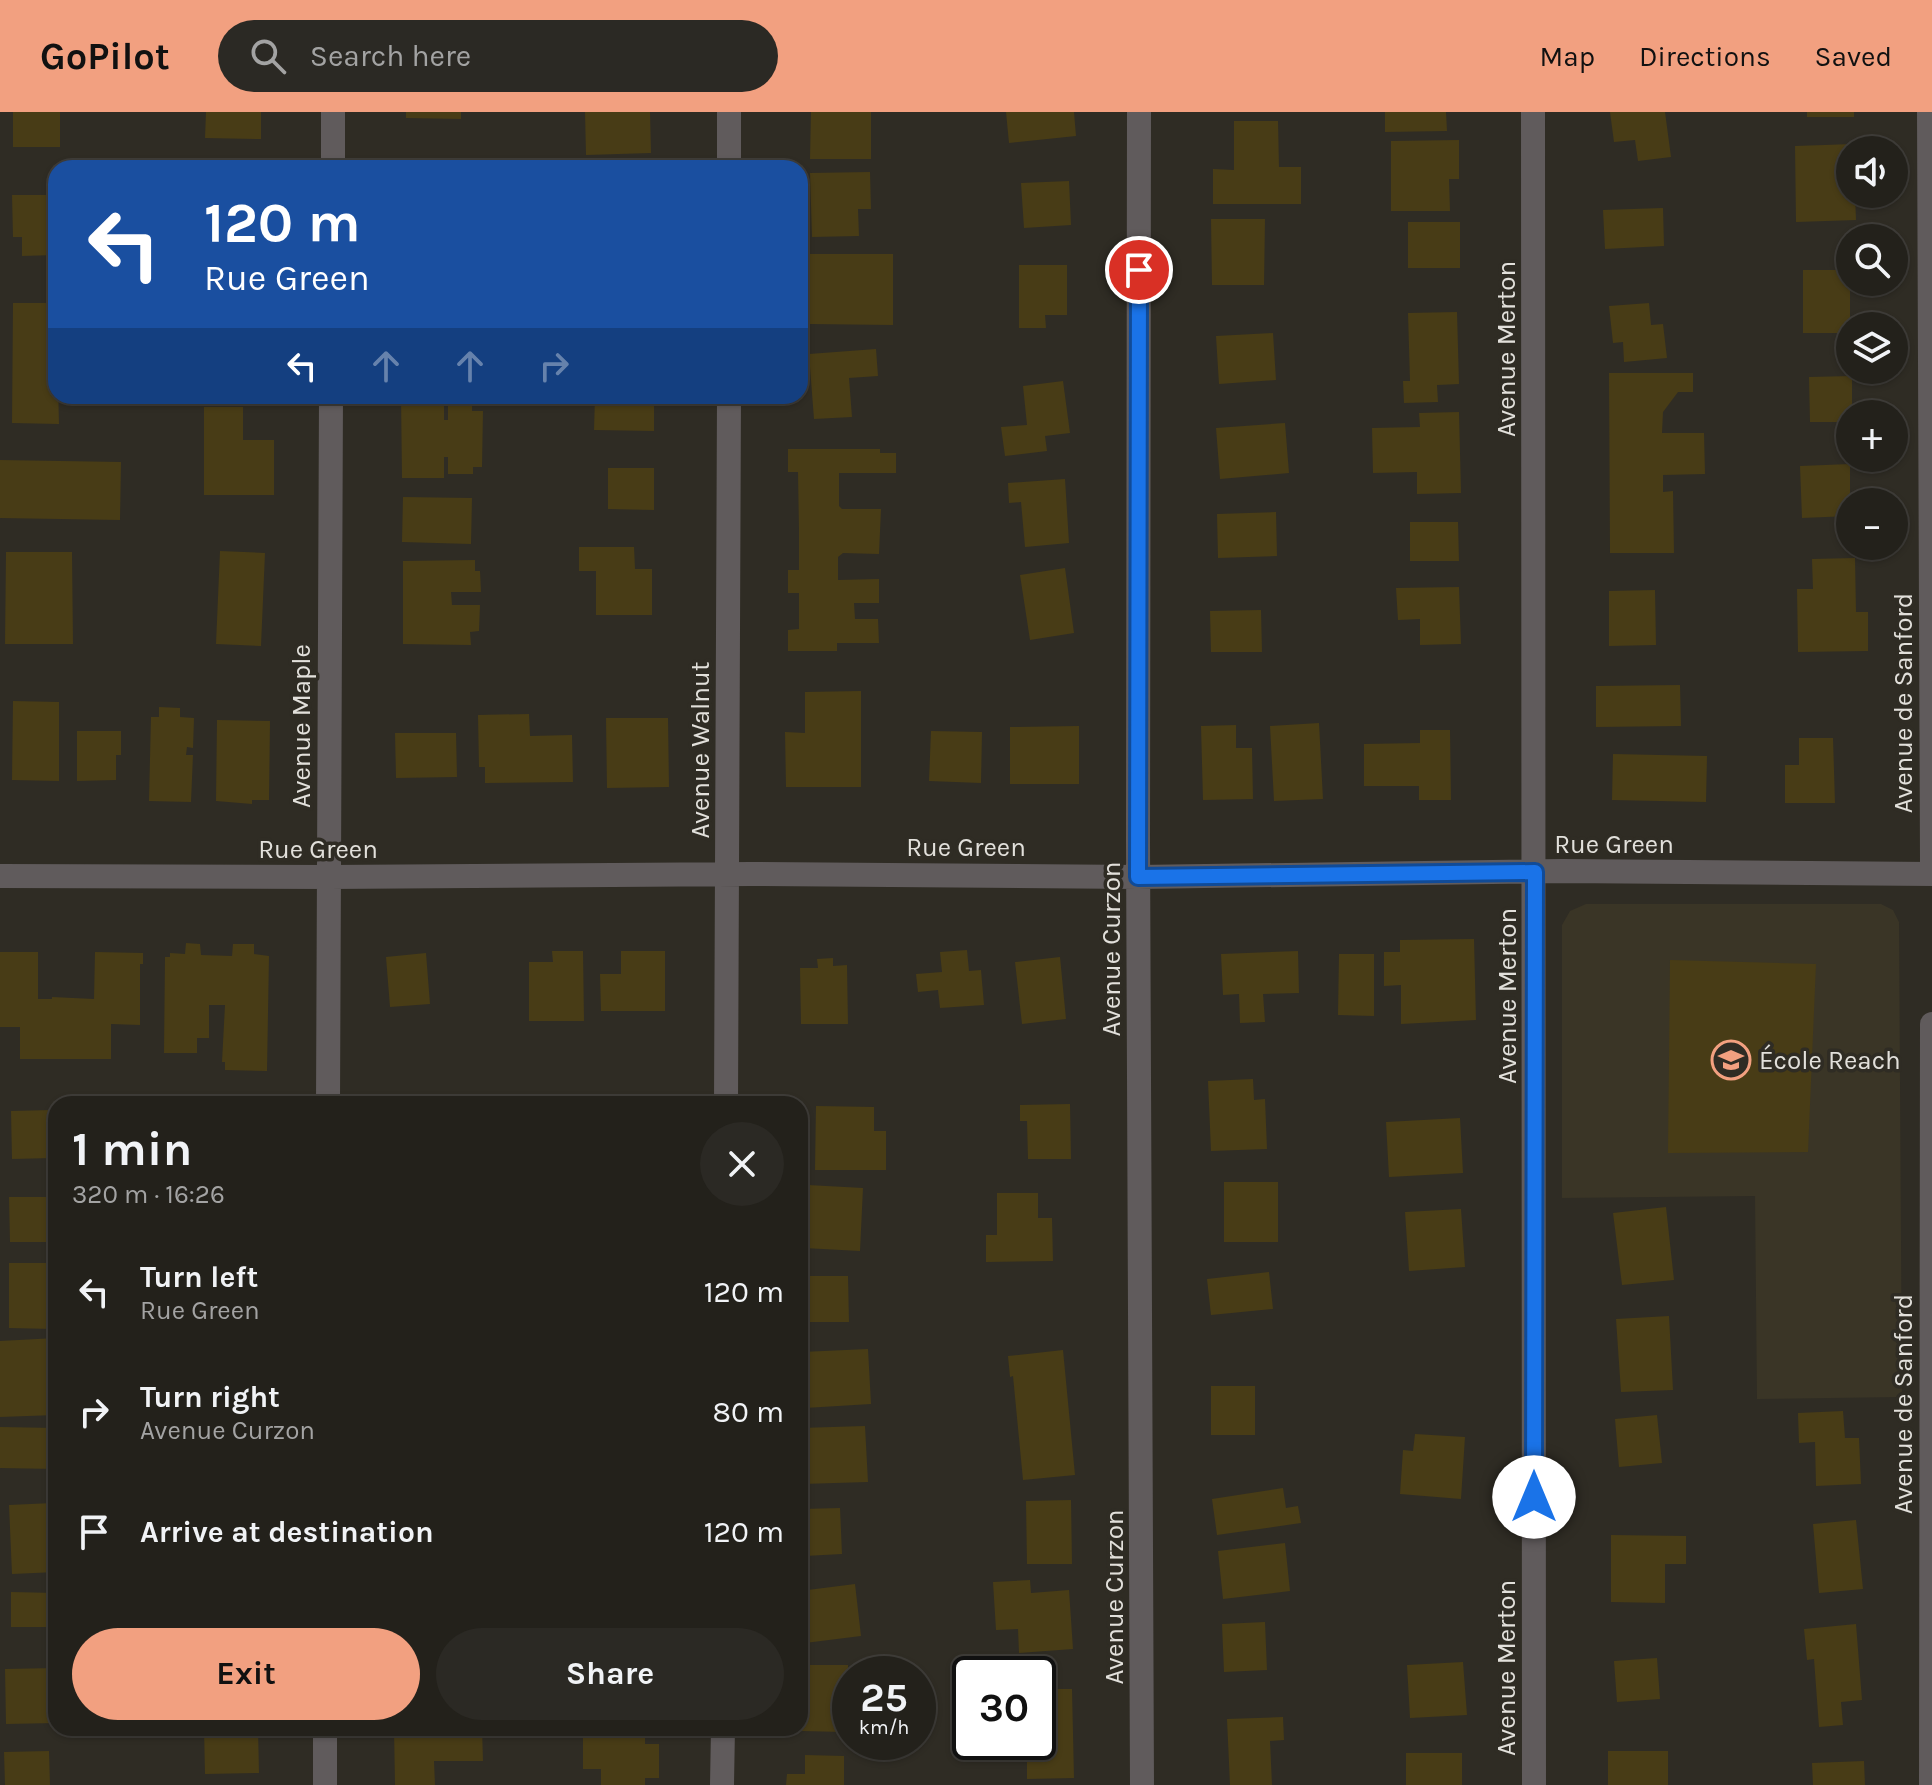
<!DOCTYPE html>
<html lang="en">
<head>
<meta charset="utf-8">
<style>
  body { margin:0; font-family:Karla,sans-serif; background:#2b2924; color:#f1f3f6; height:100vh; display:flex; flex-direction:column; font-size:30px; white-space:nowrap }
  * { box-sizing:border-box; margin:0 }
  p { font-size:26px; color:#a3a3a3 }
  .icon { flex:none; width:44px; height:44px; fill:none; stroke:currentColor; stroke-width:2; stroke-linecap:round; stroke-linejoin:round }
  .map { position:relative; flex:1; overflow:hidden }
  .details { position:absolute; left:48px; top:984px; width:760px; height:640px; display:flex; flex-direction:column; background:#23211b; border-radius:24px; box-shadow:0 2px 6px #0004,0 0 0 2px #403e3a }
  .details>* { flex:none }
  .top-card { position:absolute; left:48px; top:48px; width:760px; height:244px; border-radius:24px; box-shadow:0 2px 6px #0004,0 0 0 2px #403e3a; background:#1a4fa0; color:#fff; overflow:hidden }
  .controls { position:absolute; left:1836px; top:24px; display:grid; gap:16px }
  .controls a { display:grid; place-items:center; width:72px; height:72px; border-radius:50%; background:#23211b; box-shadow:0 2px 6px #0004,0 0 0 2px #403e3a; font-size:40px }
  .speed { position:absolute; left:832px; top:1544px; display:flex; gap:16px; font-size:40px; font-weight:700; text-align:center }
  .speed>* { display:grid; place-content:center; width:104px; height:104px; border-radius:50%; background:#23211b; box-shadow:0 2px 6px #0004,0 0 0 2px #403e3a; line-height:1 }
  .speed small { font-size:20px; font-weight:400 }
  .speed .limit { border:4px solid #111; border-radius:12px; background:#fff; color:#111 }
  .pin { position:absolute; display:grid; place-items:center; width:68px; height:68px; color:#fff; margin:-34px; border:4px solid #fff; border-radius:50%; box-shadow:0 2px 8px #0007 }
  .me { position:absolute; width:88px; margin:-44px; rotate:0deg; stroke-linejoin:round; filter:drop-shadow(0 0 6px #0008) }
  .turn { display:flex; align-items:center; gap:28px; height:168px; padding:0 24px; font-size:36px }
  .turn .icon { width:104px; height:104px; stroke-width:2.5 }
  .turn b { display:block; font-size:56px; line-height:68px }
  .lanes { display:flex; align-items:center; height:76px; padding:0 24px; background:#0003; justify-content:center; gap:40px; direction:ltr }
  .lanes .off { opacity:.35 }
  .round { display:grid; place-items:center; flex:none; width:84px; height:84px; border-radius:42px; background:#2b2924 }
  .overview { display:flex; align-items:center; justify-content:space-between; height:136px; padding:0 24px }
  h1 { font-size:48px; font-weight:700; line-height:60px }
  .action { display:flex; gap:16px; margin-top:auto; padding:16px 24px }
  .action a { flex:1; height:92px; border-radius:48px; background:#f2a080; color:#111; font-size:32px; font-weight:700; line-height:92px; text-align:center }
  .action a+a { background:#2b2924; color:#f1f3f6 }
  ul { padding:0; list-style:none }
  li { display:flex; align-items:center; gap:24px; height:120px; padding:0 24px }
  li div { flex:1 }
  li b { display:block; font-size:30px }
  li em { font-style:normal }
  header { display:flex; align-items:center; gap:48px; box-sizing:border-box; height:112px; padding:0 40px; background:#f2a080; color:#111 }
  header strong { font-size:38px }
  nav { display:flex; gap:44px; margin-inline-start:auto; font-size:28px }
  .search { width:560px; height:72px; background:#2b2924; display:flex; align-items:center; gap:20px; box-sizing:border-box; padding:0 28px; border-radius:44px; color:#a3a3a3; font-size:30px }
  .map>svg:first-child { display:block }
  .built { fill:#3a3526 }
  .building { fill:#483c16 }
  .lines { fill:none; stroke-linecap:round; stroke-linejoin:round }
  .street { stroke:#605b5c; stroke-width:24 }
  .route-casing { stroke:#114b97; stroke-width:20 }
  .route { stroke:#1a73e8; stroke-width:14 }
  .labels { text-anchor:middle; stroke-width:7; stroke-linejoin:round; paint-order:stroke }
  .street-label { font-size:26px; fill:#e2e0db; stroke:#2f2c24 }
  .poi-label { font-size:26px; fill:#e2e0db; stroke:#2f2c24; text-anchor:start }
</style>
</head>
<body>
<header>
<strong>GoPilot</strong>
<div class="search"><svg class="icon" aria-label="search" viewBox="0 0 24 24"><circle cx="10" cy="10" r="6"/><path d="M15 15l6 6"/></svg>Search here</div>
<nav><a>Map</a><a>Directions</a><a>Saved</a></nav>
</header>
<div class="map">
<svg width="1932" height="1673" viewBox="0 0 1932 1673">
  <rect width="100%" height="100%" fill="#2f2c24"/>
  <path class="built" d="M 1586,792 L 1881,792 L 1893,798 L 1899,810 L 1902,1285 L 1757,1287 L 1755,1084 L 1562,1086 L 1562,813 L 1570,799 Z"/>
  <path class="building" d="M 13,0 L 60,0 L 60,35 L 13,35 Z
    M 206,0 L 261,0 L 261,27 L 205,26 Z
    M 406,0 L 461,0 L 461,7 L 406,6 Z
    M 585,0 L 650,0 L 651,41 L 586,43 Z
    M 811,0 L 871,0 L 871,47 L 810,47 Z
    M 1006,0 L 1074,0 L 1076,24 L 1009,31 Z
    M 1385,0 L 1446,0 L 1447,19 L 1385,20 Z
    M 1610,0 L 1665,0 L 1671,45 L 1638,49 L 1635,28 L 1614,30 Z
    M 1807,0 L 1854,0 L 1854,5 L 1807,5 Z
    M 1234,9 L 1278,9 L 1279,55 L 1301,55 L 1301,92 L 1213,92 L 1213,57 L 1234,58 Z
    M 1459,28 L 1459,67 L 1449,67 L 1450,99 L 1391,99 L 1391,29 Z
    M 1853,32 L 1853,38 L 1850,38 L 1850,82 L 1855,82 L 1856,108 L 1796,110 L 1795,34 Z
    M 870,60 L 871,97 L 858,97 L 859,124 L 812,125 L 810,61 Z
    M 1069,69 L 1071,113 L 1024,116 L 1021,71 Z
    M 12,83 L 56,83 L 56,143 L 22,144 L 22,125 L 13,125 Z
    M 1663,96 L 1664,134 L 1605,137 L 1603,98 Z
    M 1211,107 L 1265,107 L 1264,173 L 1212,173 Z
    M 1408,110 L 1460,110 L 1460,156 L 1408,156 Z
    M 809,142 L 893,142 L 893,213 L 809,212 Z
    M 1019,153 L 1067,153 L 1067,203 L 1045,203 L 1046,216 L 1019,216 Z
    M 1803,158 L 1850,158 L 1850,221 L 1803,221 Z
    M 13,191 L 56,191 L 59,312 L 12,311 Z
    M 1649,191 L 1651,213 L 1663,212 L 1667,246 L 1624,250 L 1623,230 L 1613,231 L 1609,194 Z
    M 1457,200 L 1459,272 L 1437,273 L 1438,290 L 1404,291 L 1403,269 L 1410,269 L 1408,201 Z
    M 1273,221 L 1276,268 L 1219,272 L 1216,224 Z
    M 876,237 L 878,264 L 849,266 L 852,305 L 814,307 L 809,242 Z
    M 1609,261 L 1693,261 L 1693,280 L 1678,280 L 1663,300 L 1662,321 L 1704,321 L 1705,362 L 1663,363 L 1663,380 L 1673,379 L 1674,441 L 1610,441 Z
    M 1852,264 L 1852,302 L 1850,302 L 1850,310 L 1810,310 L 1809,265 Z
    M 1063,269 L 1070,321 L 1045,324 L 1047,339 L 1005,344 L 1001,315 L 1027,313 L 1023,274 Z
    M 401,284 L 444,284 L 444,308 L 448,308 L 448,291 L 472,291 L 472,299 L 483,299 L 482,355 L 473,355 L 473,362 L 448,362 L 448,345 L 444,345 L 444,366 L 402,366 Z
    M 654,284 L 654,319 L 594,318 L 595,285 Z
    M 204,295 L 243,295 L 243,328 L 274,328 L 274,383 L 204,383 Z
    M 1459,300 L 1461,381 L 1417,382 L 1417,360 L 1373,361 L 1372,316 L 1420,315 L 1419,301 Z
    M 1285,311 L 1289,361 L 1220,367 L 1216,316 Z
    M 788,337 L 880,337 L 880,341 L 896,341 L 896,361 L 839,361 L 839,394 L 842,397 L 881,397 L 879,442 L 843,441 L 838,445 L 838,468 L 879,467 L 879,491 L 854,491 L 855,507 L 878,507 L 879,531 L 837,531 L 837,539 L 788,539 L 788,518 L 799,517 L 799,481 L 788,481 L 788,458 L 799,458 L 799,418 L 798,360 L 788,360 Z
    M 0,348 L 121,350 L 120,408 L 0,406 Z
    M 1850,352 L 1850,404 L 1802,406 L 1800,354 Z
    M 608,356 L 654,356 L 654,398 L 608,397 Z
    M 1065,367 L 1069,431 L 1025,435 L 1021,390 L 1009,391 L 1008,371 Z
    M 403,385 L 472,386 L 471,432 L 402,430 Z
    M 1276,400 L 1277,444 L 1218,446 L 1217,402 Z
    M 1410,410 L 1458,410 L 1459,449 L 1410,449 Z
    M 579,435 L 634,435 L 635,457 L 652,457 L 652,503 L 596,503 L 596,459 L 579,459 Z
    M 220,439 L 265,441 L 261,534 L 216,532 Z
    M 6,440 L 72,440 L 73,532 L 5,532 Z
    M 1855,446 L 1856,500 L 1868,500 L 1868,539 L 1798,540 L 1797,477 L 1813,477 L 1812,447 Z
    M 475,448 L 475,459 L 480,459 L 481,480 L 451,480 L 452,493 L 480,493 L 479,519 L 470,520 L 471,533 L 403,532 L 403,449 Z
    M 1065,456 L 1074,521 L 1030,528 L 1020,463 Z
    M 1459,475 L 1461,532 L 1420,533 L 1420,507 L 1398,508 L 1396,476 Z
    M 1655,478 L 1656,533 L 1609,534 L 1609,479 Z
    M 1261,498 L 1262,540 L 1211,540 L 1210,499 Z
    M 1680,573 L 1681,614 L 1596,615 L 1596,574 Z
    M 861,579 L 861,675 L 786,675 L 785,620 L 805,621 L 805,580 Z
    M 13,589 L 59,590 L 59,669 L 12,668 Z
    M 159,595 L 180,596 L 180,605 L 194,606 L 193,636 L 187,635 L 186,643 L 193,643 L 191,690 L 149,689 L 151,605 L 159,605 Z
    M 529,602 L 530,624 L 572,623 L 573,670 L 485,671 L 485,655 L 479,655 L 478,603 Z
    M 606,606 L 668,606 L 669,675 L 607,676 Z
    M 217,608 L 270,609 L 269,688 L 252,688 L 252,692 L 216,689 Z
    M 1319,611 L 1323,687 L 1274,689 L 1270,614 Z
    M 1236,613 L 1236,636 L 1252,636 L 1253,687 L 1203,688 L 1201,614 Z
    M 1079,614 L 1079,672 L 1010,672 L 1010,615 Z
    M 1420,618 L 1450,618 L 1451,688 L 1419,688 L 1419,674 L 1364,674 L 1364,632 L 1420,631 Z
    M 77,619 L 121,619 L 121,643 L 116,643 L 116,668 L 77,669 Z
    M 931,619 L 982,620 L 981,671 L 929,669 Z
    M 395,621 L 456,621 L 457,665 L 396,666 Z
    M 1799,626 L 1833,626 L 1835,691 L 1785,691 L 1785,653 L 1799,653 Z
    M 1613,642 L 1707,644 L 1706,690 L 1612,688 Z
    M 1474,827 L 1476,908 L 1401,912 L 1401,873 L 1384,874 L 1384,840 L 1400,840 L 1400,828 Z
    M 186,831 L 200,832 L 201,843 L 232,844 L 233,832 L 254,832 L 254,842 L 269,844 L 267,959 L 225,958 L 225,950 L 222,950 L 225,893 L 209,893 L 209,926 L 197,926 L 197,941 L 164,941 L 165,845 L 170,845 L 170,841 L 185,842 Z
    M 967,838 L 969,859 L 981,858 L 984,893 L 940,896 L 938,878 L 918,880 L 916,862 L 942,860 L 940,840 Z
    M 552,839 L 583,839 L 584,909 L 529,909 L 529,850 L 553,850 Z
    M 621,839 L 665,839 L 665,899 L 601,899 L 600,862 L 621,862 Z
    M 1298,839 L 1299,881 L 1263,882 L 1265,910 L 1240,911 L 1239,882 L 1223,883 L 1221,842 Z
    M 0,840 L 38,840 L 38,887 L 52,887 L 52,885 L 94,887 L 95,840 L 143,841 L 143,852 L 140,852 L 140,913 L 111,912 L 111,947 L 20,947 L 20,915 L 0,915 Z
    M 426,841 L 430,892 L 390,895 L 386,845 Z
    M 1339,842 L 1374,842 L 1374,904 L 1338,903 Z
    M 1060,845 L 1066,907 L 1022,912 L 1015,850 Z
    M 833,846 L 833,854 L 847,853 L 848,912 L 801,912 L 800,856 L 818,856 L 817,847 Z
    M 1670,848 L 1816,852 L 1808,1040 L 1668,1041 Z
    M 1253,967 L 1254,988 L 1265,987 L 1267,1037 L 1211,1039 L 1208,969 Z
    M 398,989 L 467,989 L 467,992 L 398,992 Z
    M 1070,992 L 1071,1047 L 1028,1047 L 1027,1009 L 1020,1009 L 1020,993 Z
    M 816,994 L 874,995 L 874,1019 L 886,1019 L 886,1058 L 815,1058 Z
    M 52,998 L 53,1046 L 12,1047 L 11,999 Z
    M 1460,1006 L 1463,1061 L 1389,1065 L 1386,1010 Z
    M 1224,1070 L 1278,1070 L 1278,1130 L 1224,1130 Z
    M 808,1073 L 863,1076 L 860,1139 L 804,1136 Z
    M 997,1081 L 1038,1081 L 1038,1106 L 1052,1106 L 1053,1149 L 986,1150 L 986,1123 L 997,1123 Z
    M 9,1085 L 52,1085 L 52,1130 L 10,1130 Z
    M 1666,1095 L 1674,1168 L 1622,1173 L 1613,1101 Z
    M 1461,1097 L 1465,1155 L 1409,1159 L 1405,1100 Z
    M 9,1151 L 54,1151 L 53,1217 L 9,1216 Z
    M 1269,1160 L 1273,1197 L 1211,1203 L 1207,1167 Z
    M 805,1164 L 848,1164 L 849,1210 L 805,1210 Z
    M 1669,1204 L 1673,1278 L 1621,1280 L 1616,1207 Z
    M 56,1226 L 56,1303 L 0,1305 L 0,1229 Z
    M 868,1237 L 871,1292 L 805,1296 L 802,1240 Z
    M 1063,1238 L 1075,1363 L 1023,1368 L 1013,1264 L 1010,1265 L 1008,1244 Z
    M 1211,1274 L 1255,1274 L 1255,1323 L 1211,1323 Z
    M 1843,1299 L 1845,1326 L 1859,1326 L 1861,1372 L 1816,1374 L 1815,1330 L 1799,1331 L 1798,1301 Z
    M 1657,1303 L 1662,1351 L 1619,1355 L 1615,1307 Z
    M 865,1314 L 868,1370 L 802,1372 L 800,1316 Z
    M 0,1315 L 56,1316 L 56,1357 L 0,1356 Z
    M 1415,1322 L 1465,1325 L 1461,1387 L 1400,1382 L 1403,1338 L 1413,1339 Z
    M 1283,1376 L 1286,1396 L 1298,1394 L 1301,1411 L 1217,1423 L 1212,1387 Z
    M 1071,1388 L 1072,1452 L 1027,1452 L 1026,1389 Z
    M 53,1391 L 56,1460 L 12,1462 L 9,1393 Z
    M 840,1396 L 842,1442 L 805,1444 L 802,1397 Z
    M 1856,1408 L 1863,1477 L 1819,1481 L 1813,1412 Z
    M 1611,1423 L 1686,1424 L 1686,1452 L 1665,1452 L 1665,1491 L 1611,1490 Z
    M 1285,1431 L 1290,1479 L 1223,1487 L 1218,1439 Z
    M 1030,1468 L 1031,1481 L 1069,1478 L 1073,1537 L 1019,1541 L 1018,1517 L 996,1518 L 993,1470 Z
    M 855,1472 L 861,1524 L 805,1531 L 800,1479 Z
    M 11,1480 L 56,1481 L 56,1515 L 11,1515 Z
    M 1265,1510 L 1267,1558 L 1224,1560 L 1222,1512 Z
    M 1856,1512 L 1862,1588 L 1841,1590 L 1843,1613 L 1819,1615 L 1814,1547 L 1807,1548 L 1804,1517 Z
    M 1657,1546 L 1660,1587 L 1617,1590 L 1614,1549 Z
    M 1463,1550 L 1467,1603 L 1410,1606 L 1407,1553 Z
    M 803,1553 L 848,1553 L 850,1598 L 843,1598 L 843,1620 L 802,1619 Z
    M 56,1556 L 56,1611 L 6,1612 L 5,1557 Z
    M 1038,1577 L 1072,1577 L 1074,1666 L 1027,1667 L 1027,1630 L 1038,1630 Z
    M 1283,1605 L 1284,1628 L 1270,1629 L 1272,1673 L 1230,1673 L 1227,1607 Z
    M 204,1616 L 258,1616 L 259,1661 L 205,1662 Z
    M 394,1616 L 482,1616 L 483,1649 L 434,1649 L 435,1673 L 395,1673 Z
    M 583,1616 L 645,1616 L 645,1632 L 659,1632 L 659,1666 L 645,1666 L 645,1673 L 601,1673 L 601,1657 L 583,1657 Z
    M 49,1639 L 50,1673 L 5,1673 L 4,1640 Z
    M 1608,1639 L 1668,1639 L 1668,1673 L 1608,1673 Z
    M 1406,1641 L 1462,1641 L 1462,1673 L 1406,1673 Z
    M 805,1643 L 844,1644 L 844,1673 L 786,1673 L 787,1662 L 805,1662 Z
    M 1864,1649 L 1865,1673 L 1813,1673 L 1812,1651 Z"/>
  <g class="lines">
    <path class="street" d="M 1139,0 L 1138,729 L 1142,1673
      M 1533,0 L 1534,1673
      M 1929,0 L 1932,751
      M 333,56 L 333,0
      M 729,56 L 729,0
      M 0,764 L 329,765 L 751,762 L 1138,765 L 1563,759 L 1932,762
      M 328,992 L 331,284
      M 726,992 L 729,284
      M 325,1673 L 325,1616
      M 722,1673 L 723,1616
      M 1931,1673 L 1932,912"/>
  </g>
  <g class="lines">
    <g class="route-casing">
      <path id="route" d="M 1139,158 L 1138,765 L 1535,760 L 1534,1385"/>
    </g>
    <use href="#route" class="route"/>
  </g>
  <defs>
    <g id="school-ring" transform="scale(2)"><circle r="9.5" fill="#2f2c24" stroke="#f2a080" stroke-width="1.5"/><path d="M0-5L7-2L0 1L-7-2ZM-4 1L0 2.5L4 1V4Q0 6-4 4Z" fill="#f2a080"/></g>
  </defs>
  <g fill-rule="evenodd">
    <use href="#school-ring" x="1731" y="948"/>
  </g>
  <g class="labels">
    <g class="street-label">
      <text transform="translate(1506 237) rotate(-90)" y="9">Avenue Merton</text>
      <text transform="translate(1903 591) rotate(-90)" y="9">Avenue de Sanford</text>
      <text transform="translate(301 614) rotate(-90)" y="9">Avenue Maple</text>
      <text transform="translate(700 638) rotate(-90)" y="9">Avenue Walnut</text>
      <text x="1614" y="741">Rue Green</text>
      <text x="966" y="744">Rue Green</text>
      <text x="318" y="746">Rue Green</text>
      <text transform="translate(1111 837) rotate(-90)" y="9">Avenue Curzon</text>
      <text transform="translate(1507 884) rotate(-90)" y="9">Avenue Merton</text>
      <text transform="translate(1903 1292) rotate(-90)" y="9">Avenue de Sanford</text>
      <text transform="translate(1114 1485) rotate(-90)" y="9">Avenue Curzon</text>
      <text transform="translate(1506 1556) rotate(-90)" y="9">Avenue Merton</text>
    </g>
    <g class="poi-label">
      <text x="1759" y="957">École Reach</text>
    </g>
  </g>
</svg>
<div class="controls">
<a><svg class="icon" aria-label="sound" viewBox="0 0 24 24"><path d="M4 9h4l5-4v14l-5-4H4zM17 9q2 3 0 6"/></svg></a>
<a><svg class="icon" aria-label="search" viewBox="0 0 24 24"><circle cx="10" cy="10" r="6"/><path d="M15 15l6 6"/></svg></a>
<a><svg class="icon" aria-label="layers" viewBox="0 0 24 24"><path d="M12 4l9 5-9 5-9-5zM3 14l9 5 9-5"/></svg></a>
<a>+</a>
<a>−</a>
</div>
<div class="speed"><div>25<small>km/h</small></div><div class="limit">30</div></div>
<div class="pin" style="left:1139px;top:158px;background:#d93025"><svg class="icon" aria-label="arrive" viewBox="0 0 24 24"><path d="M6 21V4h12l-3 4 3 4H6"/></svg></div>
<svg class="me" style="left:1534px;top:1385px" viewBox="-20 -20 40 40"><circle r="19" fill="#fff"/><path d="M0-13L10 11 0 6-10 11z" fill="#1a73e8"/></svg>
<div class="top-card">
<div class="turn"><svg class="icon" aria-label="left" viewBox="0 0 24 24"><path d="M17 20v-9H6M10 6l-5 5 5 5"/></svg><div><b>120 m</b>Rue Green</div></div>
<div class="lanes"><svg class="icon" aria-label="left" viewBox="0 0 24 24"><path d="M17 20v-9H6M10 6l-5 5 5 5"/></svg><svg class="icon off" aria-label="ahead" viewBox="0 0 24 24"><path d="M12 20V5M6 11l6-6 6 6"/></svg><svg class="icon off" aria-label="ahead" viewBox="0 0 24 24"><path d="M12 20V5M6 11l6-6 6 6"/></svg><svg class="icon off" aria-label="right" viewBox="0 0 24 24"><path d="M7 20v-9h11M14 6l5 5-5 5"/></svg></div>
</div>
<section class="details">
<div class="overview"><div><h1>1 min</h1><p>320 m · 16:26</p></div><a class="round"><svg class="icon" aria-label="close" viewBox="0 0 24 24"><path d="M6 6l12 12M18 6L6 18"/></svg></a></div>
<ul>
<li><svg class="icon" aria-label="left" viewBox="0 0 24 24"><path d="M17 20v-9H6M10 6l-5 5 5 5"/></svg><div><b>Turn left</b><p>Rue Green</p></div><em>120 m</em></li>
<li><svg class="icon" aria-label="right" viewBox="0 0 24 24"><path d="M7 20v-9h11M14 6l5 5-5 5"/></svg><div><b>Turn right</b><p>Avenue Curzon</p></div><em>80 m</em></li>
<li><svg class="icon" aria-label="arrive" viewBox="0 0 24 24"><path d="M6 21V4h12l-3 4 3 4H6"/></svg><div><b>Arrive at destination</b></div><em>120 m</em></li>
</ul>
<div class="action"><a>Exit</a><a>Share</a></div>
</section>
</div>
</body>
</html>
